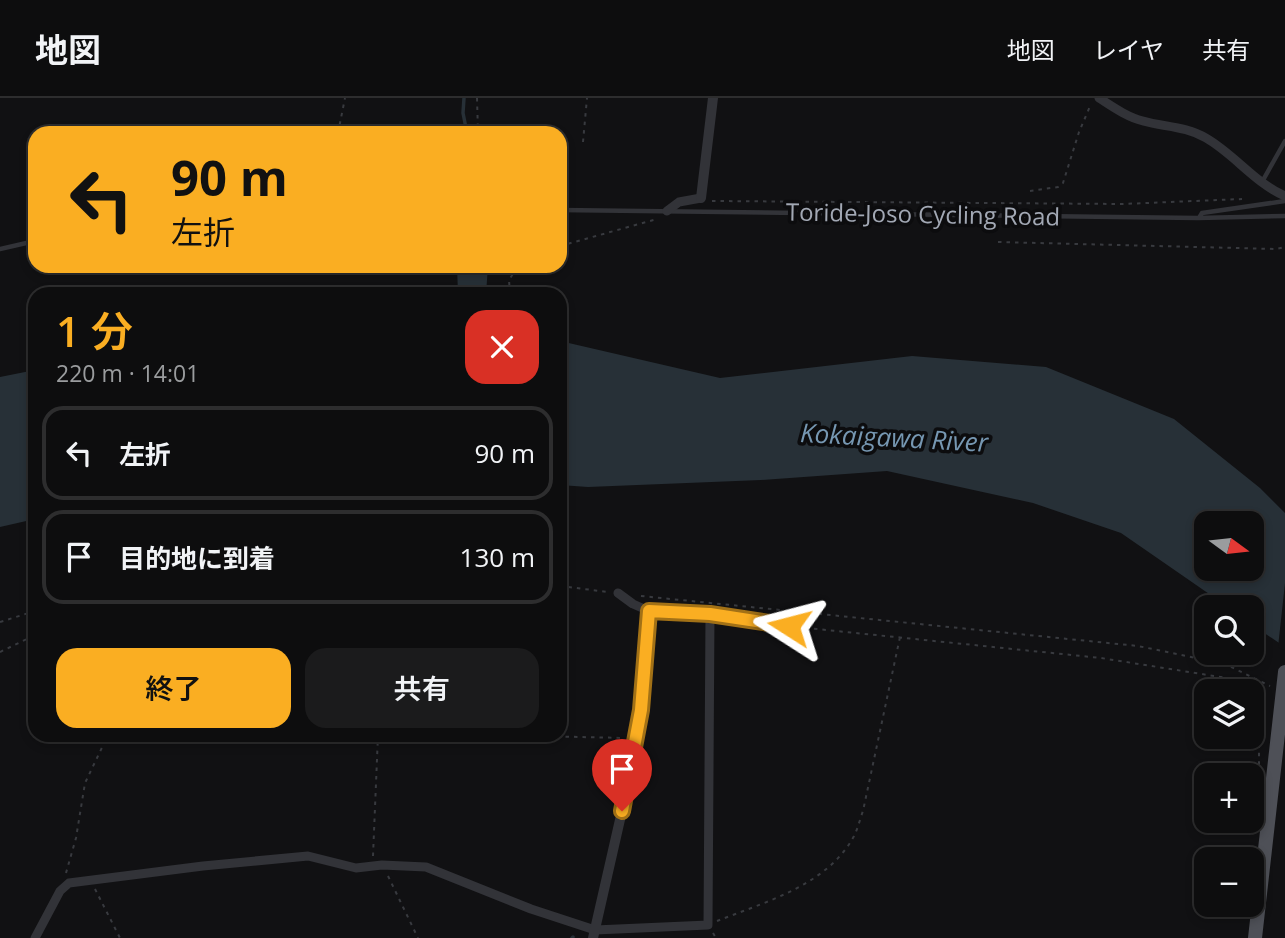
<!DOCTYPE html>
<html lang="ja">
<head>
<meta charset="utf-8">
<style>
  body { margin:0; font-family:"Open Sans","Noto Sans JP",sans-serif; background:#1b1b1c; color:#f1f3f6; height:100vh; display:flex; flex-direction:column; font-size:26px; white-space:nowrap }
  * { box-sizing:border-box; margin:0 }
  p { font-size:23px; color:#9a9c9e }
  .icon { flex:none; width:38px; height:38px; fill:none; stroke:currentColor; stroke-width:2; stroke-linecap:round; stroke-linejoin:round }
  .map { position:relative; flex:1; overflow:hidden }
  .sheet { position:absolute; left:28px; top:189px; width:539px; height:455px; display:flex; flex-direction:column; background:#0d0d0e; border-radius:21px; box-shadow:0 4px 10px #0003,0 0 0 2px #2d2d2e }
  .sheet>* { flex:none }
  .guide { position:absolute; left:28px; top:28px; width:539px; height:147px; border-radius:21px; box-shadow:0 4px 10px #0003,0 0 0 2px #2d2d2e; background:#faae22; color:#111; overflow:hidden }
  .needle { width:46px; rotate:105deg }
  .buttons { position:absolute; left:1194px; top:413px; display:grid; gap:14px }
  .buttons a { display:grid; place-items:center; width:70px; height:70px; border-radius:14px; background:#0d0d0e; box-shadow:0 4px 10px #0003,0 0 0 2px #2d2d2e; font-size:35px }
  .pin { position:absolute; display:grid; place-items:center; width:60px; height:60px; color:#fff; margin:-72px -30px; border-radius:50% 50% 50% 0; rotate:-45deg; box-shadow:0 0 7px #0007 }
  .pin .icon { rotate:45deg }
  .me { position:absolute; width:77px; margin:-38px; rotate:279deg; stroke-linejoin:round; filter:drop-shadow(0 0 5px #0008) }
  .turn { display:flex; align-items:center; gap:24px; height:147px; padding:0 28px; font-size:32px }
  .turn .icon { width:91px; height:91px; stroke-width:2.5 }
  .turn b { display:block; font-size:49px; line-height:60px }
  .round { display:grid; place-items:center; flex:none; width:74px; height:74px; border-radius:21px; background:#1b1b1c }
  .head { display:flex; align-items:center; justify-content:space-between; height:119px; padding:0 28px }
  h1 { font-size:42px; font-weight:600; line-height:52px; color:#faae22 }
  .button { display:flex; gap:14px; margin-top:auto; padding:14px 28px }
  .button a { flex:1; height:80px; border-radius:21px; background:#faae22; color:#111; font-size:28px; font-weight:600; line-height:80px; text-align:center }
  .button a+a { background:#1b1b1c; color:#f1f3f6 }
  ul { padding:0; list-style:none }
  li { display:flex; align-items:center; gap:21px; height:94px; margin:0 14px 10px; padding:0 14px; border:4px solid #2d2d2e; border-radius:21px }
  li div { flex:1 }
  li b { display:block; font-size:26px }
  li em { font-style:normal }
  header { display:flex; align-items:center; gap:42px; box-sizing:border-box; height:98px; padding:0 35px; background:#0d0d0e; border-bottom:2px solid #2d2d2e }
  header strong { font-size:33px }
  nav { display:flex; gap:38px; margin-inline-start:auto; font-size:24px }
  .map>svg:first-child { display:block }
  .water { fill:#273037; fill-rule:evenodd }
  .pier { fill:#111113 }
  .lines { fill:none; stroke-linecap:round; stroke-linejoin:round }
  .stream { stroke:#273037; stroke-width:3.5 }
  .path { stroke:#383a3f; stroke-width:2; stroke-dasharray:3.5 5; stroke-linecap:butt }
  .service { stroke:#323338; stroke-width:4.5 }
  .minor { stroke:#323338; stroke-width:9 }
  .tertiary { stroke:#323338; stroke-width:10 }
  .primary { stroke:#4e5057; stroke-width:14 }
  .route-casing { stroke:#a27116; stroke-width:18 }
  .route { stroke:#faae22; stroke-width:12 }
  .labels { text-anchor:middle; stroke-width:7; stroke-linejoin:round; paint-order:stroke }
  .street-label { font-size:24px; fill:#a2a8b4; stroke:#0c0c0e }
  .water-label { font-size:26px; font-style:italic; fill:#7697b2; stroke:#0c0c0e }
</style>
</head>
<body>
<header>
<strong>地図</strong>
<nav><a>地図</a><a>レイヤ</a><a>共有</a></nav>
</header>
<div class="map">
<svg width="1285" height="840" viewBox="0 0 1285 840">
  <rect width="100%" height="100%" fill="#111113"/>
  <path class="water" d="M 457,168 L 488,168 L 486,196 L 458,196 Z
    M 560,243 L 720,280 L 912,258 L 1046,269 L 1174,321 L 1260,390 L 1285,415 L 1285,549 L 1251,526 L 1251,509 L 1228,509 L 1121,435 L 1033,405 L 887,373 L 761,382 L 588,389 L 560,387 ZM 1206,425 L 1251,425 L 1251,471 L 1206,471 Z
    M 35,272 L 35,421 L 0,429 L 0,279 Z"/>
  <path class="pier" d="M 1285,485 L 1285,553 L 1278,549 Z"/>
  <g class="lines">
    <path class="stream" d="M 464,0 L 463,15 L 467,35
      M 572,840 L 573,839"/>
    <path class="path" d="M 477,0 L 478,35
      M 338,35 L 345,0
      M 583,44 L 587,0
      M 1030,93 L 1058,89 L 1063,85 L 1079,34 L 1091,6
      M 712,103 L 1122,106 L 1242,101
      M 998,144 L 1276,151 L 1285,149
      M 560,148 L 657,121
      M 510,196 L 509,182 L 518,168
      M 560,488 L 608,494
      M 641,498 L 1138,548 L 1225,566 L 1270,588
      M 0,524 L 35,513
      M 797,529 L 1101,560 L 1233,581 L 1255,593 L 1259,602 L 1259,693
      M 0,554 L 35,537
      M 489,637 L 625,640
      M 373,758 L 378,637
      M 66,775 L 76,740 L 85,685 L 108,637
      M 388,778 L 418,840
      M 95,791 L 120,840
      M 717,823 C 765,804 828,787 854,738 C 858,730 860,721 863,713 L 900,539
      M 713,835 L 716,840"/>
    <path class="service" d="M 1262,84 L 1285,43
      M 560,112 L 1198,120 L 1285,118
      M 1199,120 L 1202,115 L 1285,103
      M 0,151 L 35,143"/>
    <path class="minor" d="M 1099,0 C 1113,9 1127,19 1143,23 C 1164,29 1186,28 1206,40 C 1234,56 1255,85 1285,98
      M 667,113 L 679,104 L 701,100
      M 618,495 L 633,506 L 649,513 L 710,516 L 789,528
      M 35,840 L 60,793 L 69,785 L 203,768 L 308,758 L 356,770 L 382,767 L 426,769 L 531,811 L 595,832 L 708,827 L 710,516"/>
    <path class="tertiary" d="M 701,100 L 713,0
      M 593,840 L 632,669 L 641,612 L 649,513"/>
    <path class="primary" d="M 1255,840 L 1285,574"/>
  </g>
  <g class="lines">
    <g class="route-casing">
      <path id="route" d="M 622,713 L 641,612 L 649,513 L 710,516 L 789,528"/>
    </g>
    <use href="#route" class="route"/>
  </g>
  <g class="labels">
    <g class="street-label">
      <text transform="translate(923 117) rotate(1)" y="8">Toride-Joso Cycling Road</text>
    </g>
    <g class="water-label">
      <text transform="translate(894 340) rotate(3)" y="9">Kokaigawa River</text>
    </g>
  </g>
</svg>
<div class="buttons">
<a><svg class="needle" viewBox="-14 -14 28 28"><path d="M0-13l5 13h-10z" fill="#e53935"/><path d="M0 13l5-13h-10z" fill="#9a9c9e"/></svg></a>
<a><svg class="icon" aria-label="search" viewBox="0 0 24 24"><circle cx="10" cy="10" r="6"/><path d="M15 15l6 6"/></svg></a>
<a><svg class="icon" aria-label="layers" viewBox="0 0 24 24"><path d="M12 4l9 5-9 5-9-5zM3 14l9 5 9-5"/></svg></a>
<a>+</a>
<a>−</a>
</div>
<div class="pin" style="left:622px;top:713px;background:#d93025"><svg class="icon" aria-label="arrive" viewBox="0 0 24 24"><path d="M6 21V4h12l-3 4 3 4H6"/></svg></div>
<svg class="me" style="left:789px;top:528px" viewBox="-20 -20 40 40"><path d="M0-17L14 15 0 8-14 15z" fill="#faae22" stroke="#fff" stroke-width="4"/></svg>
<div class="guide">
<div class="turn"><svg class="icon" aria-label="left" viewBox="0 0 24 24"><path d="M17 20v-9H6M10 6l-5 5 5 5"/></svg><div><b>90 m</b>左折</div></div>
</div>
<section class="sheet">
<div class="head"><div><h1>1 分</h1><p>220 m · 14:01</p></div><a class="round" style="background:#d93025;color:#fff"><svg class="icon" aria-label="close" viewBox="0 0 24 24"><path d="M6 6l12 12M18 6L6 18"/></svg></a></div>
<ul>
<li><svg class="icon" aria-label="left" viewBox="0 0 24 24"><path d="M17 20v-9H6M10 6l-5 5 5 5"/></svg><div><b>左折</b></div><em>90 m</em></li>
<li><svg class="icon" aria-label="arrive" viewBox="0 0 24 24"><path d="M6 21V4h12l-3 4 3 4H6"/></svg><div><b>目的地に到着</b></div><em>130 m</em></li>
</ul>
<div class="button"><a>終了</a><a>共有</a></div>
</section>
</div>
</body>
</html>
